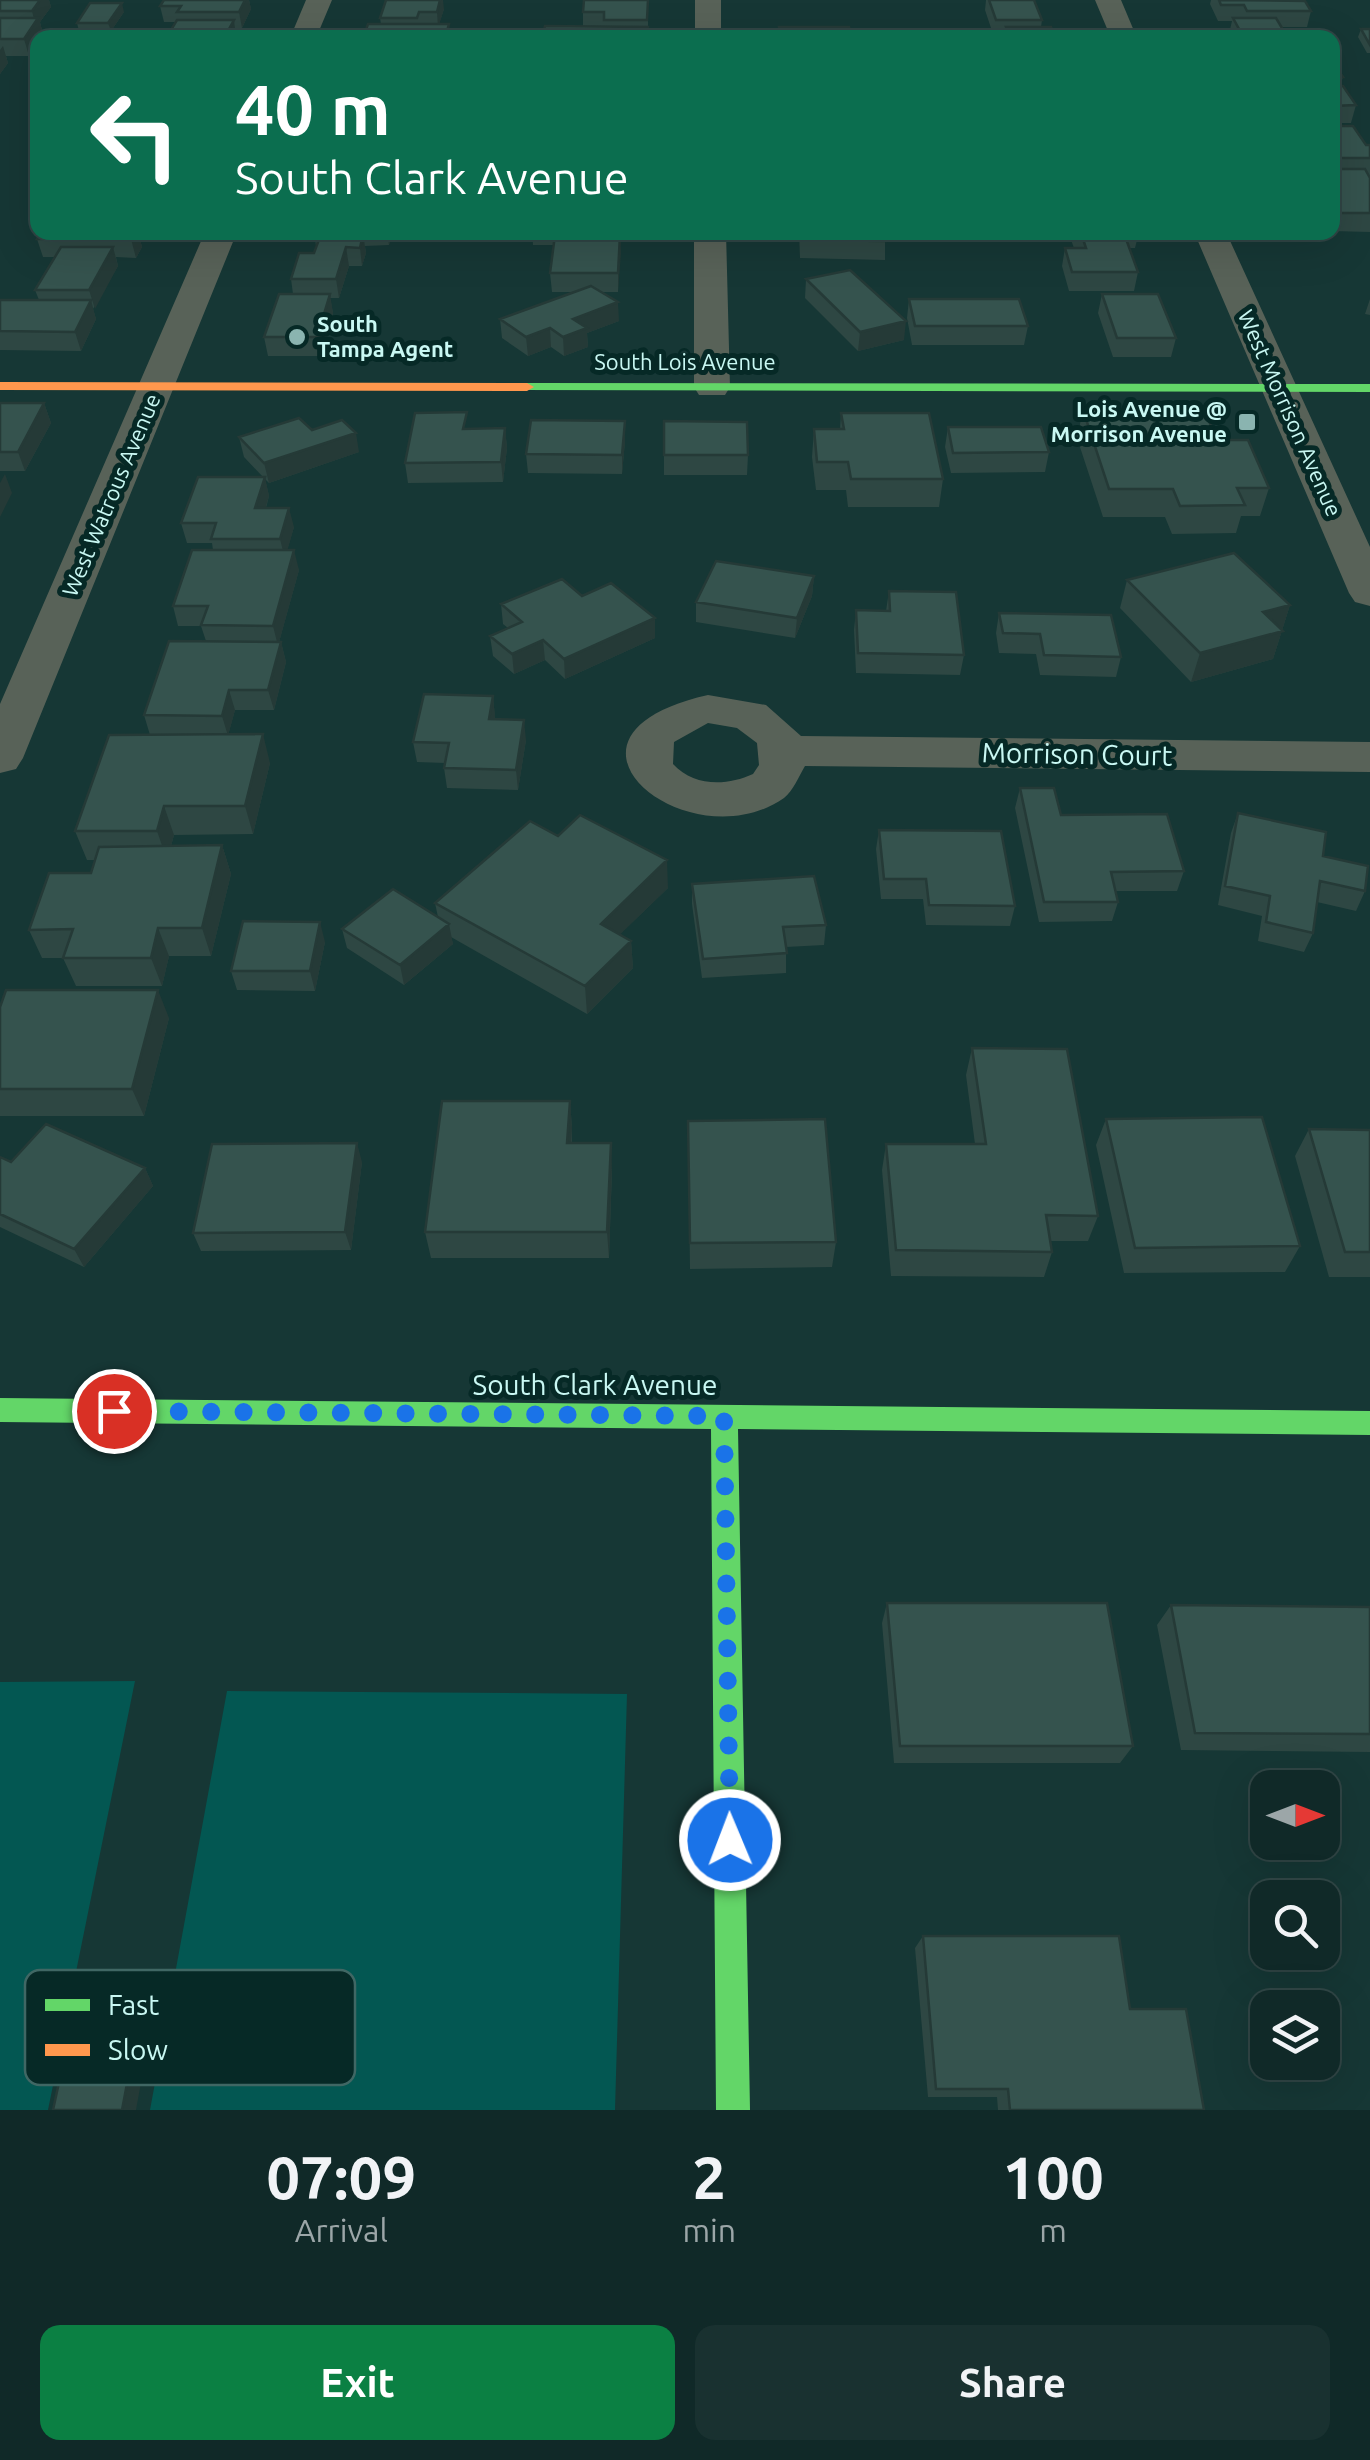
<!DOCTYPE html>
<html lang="en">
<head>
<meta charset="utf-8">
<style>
  body { margin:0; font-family:Ubuntu,sans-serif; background:#193130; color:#f1f3f6; height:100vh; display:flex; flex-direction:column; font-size:38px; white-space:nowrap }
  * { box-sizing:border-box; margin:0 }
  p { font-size:32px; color:#9ca6a8 }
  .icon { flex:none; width:55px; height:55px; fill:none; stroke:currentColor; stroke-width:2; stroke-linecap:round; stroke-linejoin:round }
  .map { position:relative; height:2110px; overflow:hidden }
  .side { display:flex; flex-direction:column; background:#102928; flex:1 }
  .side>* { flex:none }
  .top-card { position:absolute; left:30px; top:30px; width:1310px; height:210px; border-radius:20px; box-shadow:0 10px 40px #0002,0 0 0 2px #304545; background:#0b6e4f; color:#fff; overflow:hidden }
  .needle { width:65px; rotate:90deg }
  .fabs { position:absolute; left:1250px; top:1770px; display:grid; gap:20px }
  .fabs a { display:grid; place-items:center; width:90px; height:90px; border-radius:20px; background:#102928; box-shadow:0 10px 40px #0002,0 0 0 2px #304545; font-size:50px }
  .pin { position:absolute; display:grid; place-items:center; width:85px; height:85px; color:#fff; margin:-42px; border:5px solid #fff; border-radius:50%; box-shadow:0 2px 10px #0007 }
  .me { position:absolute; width:110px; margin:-55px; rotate:359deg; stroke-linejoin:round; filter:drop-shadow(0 0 8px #0008) }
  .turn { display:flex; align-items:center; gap:35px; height:210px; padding:0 40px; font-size:45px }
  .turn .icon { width:130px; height:130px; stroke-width:2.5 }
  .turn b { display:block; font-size:70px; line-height:85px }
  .eta { display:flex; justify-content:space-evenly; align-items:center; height:170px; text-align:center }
  .eta b { font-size:60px; font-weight:700; line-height:70px }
  .primary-button { display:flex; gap:20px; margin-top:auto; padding:20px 40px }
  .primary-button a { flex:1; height:115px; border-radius:20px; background:#0b8043; color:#fff; font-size:40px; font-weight:700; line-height:115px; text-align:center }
  .primary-button a+a { background:#193130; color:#f1f3f6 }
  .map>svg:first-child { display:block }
  .green { fill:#035752 }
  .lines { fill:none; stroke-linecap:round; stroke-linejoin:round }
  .street { fill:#586258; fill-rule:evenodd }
  .fast { fill:#63d668; fill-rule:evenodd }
  .slow { fill:#ff974d; fill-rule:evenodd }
  .wall { fill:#2e4743 }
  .shaded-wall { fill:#253a37 }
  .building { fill:#35534e; stroke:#253a37; stroke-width:2.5 }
  .route { stroke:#1a73e8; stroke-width:18; stroke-dasharray:0 32.4 }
  .poi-dot { fill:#8ab4b0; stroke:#062926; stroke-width:4 }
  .labels { text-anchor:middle; stroke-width:10; stroke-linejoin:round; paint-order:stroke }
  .far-poi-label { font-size:22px; font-weight:bold; fill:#c9f8f3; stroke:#062926; text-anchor:start }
  .far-street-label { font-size:22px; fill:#c9f8f3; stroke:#062926 }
  .street-label { font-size:28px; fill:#c9f8f3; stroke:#062926 }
  .key { fill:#062926; stroke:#406764; stroke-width:2.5 }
  .key-label { font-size:28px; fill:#c9f8f3 }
</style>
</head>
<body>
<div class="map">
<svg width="1370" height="2110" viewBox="0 0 1370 2110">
  <rect width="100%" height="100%" fill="#163735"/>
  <path class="green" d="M 135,1681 L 48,2110 L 0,2110 L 0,1682 Z
    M 227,1691 L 627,1694 L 615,2110 L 150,2110 Z"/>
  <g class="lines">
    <path class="street" d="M 306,0 L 332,0 L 316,38 L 290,38 Z
      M 695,0 L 721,0 L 721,38 L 695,38 Z
      M 1095,0 L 1121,0 L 1137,38 L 1111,38 Z
      M 205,232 L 237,232 L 23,758 L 16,769 L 0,773 L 0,704 Z
      M 694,232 L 726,232 L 730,387 L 725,395 L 699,395 L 694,387 Z
      M 1194,232 L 1226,232 L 1370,547 L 1370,606 L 1355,602 L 1349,593 Z
      M 708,695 L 766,705 L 801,736 L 1370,742 L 1370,772 L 805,766 C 799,776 793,791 784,798 C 690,864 526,736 708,695 ZM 708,723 L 737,728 L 757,743 L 759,765 L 753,774 C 727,786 694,787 673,764 L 674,742 Z"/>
    <path class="fast" d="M 527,383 L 1370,384 L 1370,392 L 522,390 L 522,384 Z
      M 0,1398 L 1370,1411 L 1370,1435 L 738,1429 L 750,2110 L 716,2110 L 711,1429 L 0,1422 Z"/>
    <path class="slow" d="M 0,382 L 527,383 L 534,387 L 527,391 L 0,390 Z"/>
  </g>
  <path class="wall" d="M 0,0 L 49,0 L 51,7 L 40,22 L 43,34 L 29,56 L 6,56 L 8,63 L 0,74 Z
    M 164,0 L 249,0 L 251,9 L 242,28 L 235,28 L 237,36 L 176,22 L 164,22 L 160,6 Z
    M 386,0 L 444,9 L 439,24 L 449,24 L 450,38 L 363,38 L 381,24 L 380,18 Z
    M 648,0 L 648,38 L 583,26 L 583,12 Z
    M 986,0 L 1034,0 L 1042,20 L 1041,27 L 1055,38 L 994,37 L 985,10 Z
    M 1211,0 L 1284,0 L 1311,11 L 1307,27 L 1282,27 L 1288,38 L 1231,38 L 1229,34 L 1232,21 L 1218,21 L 1210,4 Z
    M 124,12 L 111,31 L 79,31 L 77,23 Z
    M 1361,29 L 1370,29 L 1370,53 L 1367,53 L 1358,37 Z
    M 1332,61 L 1343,77 L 1340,86 L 1356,105 L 1351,123 L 1336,123 L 1335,126 L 1366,145 L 1370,145 L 1370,232 L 1332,231 Z
    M 138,232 L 142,247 L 136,258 L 116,257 L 118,266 L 93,309 L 96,319 L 81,351 L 0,350 L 0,300 L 39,300 L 35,290 L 55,257 L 43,257 L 37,239 Z
    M 314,232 L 392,232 L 389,245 L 365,246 L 366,253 L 362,266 L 349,266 L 339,298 L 330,298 L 333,313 L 320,356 L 268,356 L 264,337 L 293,294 L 291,279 L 314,253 L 316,246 Z
    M 532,232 L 623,232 L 623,234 L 601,235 L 620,235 L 618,292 L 602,292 L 619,321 L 587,333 L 588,347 L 564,356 L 551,347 L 528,356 L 502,338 L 500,319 L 574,292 L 552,292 L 550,273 L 554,245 L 533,245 Z
    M 799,232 L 885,232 L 885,260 L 800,258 Z
    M 1068,232 L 1139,232 L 1135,248 L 1129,248 L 1138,272 L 1134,291 L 1069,291 L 1062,266 L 1065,248 L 1074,248 Z
    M 806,279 L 904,340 L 858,351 L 805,298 Z
    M 1102,294 L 1176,338 L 1171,357 L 1113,357 L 1098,313 Z
    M 909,299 L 1028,326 L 1024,345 L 912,345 L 907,318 Z
    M 1370,299 L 1370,315 L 1365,314 Z
    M 0,403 L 44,403 L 51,423 L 25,471 L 0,471 Z
    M 1083,410 L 1217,440 L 1269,488 L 1260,516 L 1241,516 L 1236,533 L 1172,534 L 1165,517 L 1103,517 L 1077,438 Z
    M 841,413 L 943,479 L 939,507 L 848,507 L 846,490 L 816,490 L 812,457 L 814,429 L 840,429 Z
    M 664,421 L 748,455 L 747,475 L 664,475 Z
    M 948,427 L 1049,452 L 1045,472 L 951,473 L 945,447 Z
    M 505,428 L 507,448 L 503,482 L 408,483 L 405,463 L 469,429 Z
    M 312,430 L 359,452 L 269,483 L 265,479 L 269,496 L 266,508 L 294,527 L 287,550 L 299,570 L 279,642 L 281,642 L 286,662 L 274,710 L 235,710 L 228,735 L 270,763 L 253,834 L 174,835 L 171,846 L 222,845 L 231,874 L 211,956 L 169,956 L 162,986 L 76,986 L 63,958 L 42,958 L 29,930 L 91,873 L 95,860 L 87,860 L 75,831 L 150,735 L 144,715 L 206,641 L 201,626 L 178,626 L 173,606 L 213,550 L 212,543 L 187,543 L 181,523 L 263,477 L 244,457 L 239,437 Z
    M 625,441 L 622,474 L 528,473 L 526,454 Z
    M 814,576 L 812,596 L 795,638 L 696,622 L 696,602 Z
    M 1127,580 L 1290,605 L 1273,659 L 1191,682 L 1120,608 Z
    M 889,591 L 964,655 L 960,675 L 856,673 L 854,630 L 856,610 L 886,611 Z
    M 582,596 L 655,638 L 565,679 L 545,660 L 514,674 L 493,656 L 490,636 L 508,628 L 503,624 L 501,604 Z
    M 999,613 L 1121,657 L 1116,677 L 1040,675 L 1036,654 L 999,653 L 996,633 Z
    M 493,696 L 495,719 L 526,740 L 518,790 L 447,788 L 444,768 L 445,763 L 417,762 L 413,742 Z
    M 1020,788 L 1061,815 L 1184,871 L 1177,891 L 1116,891 L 1118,902 L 1112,921 L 1039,922 L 1015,808 Z
    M 1238,813 L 1323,856 L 1365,891 L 1356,911 L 1317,902 L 1313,933 L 1304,952 L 1258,941 L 1262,916 L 1218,905 L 1231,833 Z
    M 879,830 L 1015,906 L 1010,926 L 926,925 L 923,899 L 881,899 L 876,849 Z
    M 558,836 L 668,888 L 620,934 L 631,941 L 633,968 L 587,1014 L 451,937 L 453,944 L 404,985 L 347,948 L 342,929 L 438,917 L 435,903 Z
    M 692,884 L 826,925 L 824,945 L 786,947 L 786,973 L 702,978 L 692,904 Z
    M 325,942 L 315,991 L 237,990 L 231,971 Z
    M 0,1007 L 169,1018 L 144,1116 L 0,1116 Z
    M 972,1048 L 1098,1216 L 1088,1241 L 1050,1241 L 1052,1252 L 1044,1277 L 891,1276 L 882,1170 L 886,1144 L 975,1144 L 966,1075 Z
    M 570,1101 L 572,1128 L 572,1143 L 612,1170 L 609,1258 L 431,1258 L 425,1232 Z
    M 1106,1119 L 1300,1246 L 1285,1272 L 1124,1273 L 1096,1145 Z
    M 688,1121 L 836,1242 L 832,1267 L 690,1269 Z
    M 1309,1129 L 1370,1130 L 1370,1277 L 1329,1277 L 1295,1156 Z
    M 0,1157 L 11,1162 L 145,1168 L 153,1186 L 84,1267 L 0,1227 Z
    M 362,1162 L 351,1250 L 201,1251 L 193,1233 Z
    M 887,1603 L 1133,1746 L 1120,1763 L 894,1763 L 882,1623 Z
    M 1171,1605 L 1370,1607 L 1370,1752 L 1181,1750 L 1157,1625 Z
    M 923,1936 L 1130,2009 L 1204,2110 L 998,2110 L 997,2097 L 928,2097 L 915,1948 Z"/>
  <path class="shaded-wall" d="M 40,0 L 49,0 L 51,7 L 40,22 L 43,34 L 41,38 L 38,38 L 38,42 L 29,56 L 24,39 L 35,23 L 32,11 Z
    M 245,0 L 249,0 L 251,9 L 242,28 L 239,12 Z
    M 440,0 L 443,0 L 444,9 L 438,28 L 437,12 Z
    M 122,3 L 124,12 L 111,31 L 108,23 Z
    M 234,20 L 236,38 L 224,38 Z
    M 3,46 L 8,63 L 0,74 L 0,50 Z
    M 135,232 L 138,232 L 142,247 L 136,258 L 131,239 Z
    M 387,232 L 392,232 L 389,245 Z
    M 363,234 L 366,253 L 362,266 L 360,248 Z
    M 620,235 L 621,253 L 618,292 L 618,273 Z
    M 113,247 L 118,266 L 95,309 L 89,290 Z
    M 346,247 L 349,266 L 339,298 L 336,279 Z
    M 330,294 L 333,313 L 320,356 L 317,337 Z
    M 91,300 L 96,319 L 81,351 L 75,332 Z
    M 618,302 L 619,321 L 587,333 L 588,347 L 564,356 L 563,337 L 573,319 Z
    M 906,321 L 904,340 L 858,351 L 860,332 Z
    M 550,328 L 551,347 L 528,356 L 526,337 Z
    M 44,403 L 51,423 L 25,471 L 18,452 Z
    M 625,421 L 625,441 L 622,474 L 622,455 Z
    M 505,428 L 507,448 L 503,482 L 501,462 Z
    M 356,433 L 359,452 L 269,483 L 264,463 Z
    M 5,474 L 12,493 L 0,517 L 0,483 Z
    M 265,477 L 269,496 L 260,527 L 255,508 Z
    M 289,508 L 294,527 L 285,559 L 280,539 Z
    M 294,550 L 299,570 L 278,646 L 273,626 Z
    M 814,576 L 812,596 L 795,638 L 797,618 Z
    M 1290,605 L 1273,659 L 1191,682 L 1200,653 L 1263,612 Z
    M 655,618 L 655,638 L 565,679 L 564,659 Z
    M 543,640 L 545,660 L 514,674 L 512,654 Z
    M 281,642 L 286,662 L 274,710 L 268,690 Z
    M 229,690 L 235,710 L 228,736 L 222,716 Z
    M 493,696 L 495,716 L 492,739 L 489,719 Z
    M 524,720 L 526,740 L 518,790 L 516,770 Z
    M 263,734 L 270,763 L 253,834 L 245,806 Z
    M 164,806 L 174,835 L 167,860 L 157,831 Z
    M 222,845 L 231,874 L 211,956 L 202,928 Z
    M 667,860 L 668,888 L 602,952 L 601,924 Z
    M 320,922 L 325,942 L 315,991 L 310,971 Z
    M 449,924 L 453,944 L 404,985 L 400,965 Z
    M 158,928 L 169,956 L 162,986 L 151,958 Z
    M 631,941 L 633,968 L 587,1014 L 585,986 Z
    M 158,990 L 169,1018 L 144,1116 L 132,1089 Z
    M 570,1101 L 572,1128 L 570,1170 L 567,1143 Z
    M 357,1143 L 362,1162 L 351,1250 L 345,1232 Z
    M 611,1143 L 612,1170 L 609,1258 L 607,1232 Z
    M 145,1168 L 153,1186 L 84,1267 L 74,1249 Z
    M 142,2005 L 154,2012 L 136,2110 L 122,2110 Z"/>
  <path class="building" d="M 0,0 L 40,0 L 32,11 L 0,11 Z
    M 164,0 L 245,0 L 239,12 L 177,12 L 181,6 L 160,6 Z
    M 386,0 L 440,0 L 437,12 L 419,12 L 417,18 L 380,18 Z
    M 584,0 L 648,0 L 647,20 L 604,20 L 604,12 L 583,12 Z
    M 989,0 L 1034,0 L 1042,20 L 996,20 Z
    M 1219,0 L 1305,1 L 1311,11 L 1247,11 L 1244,5 L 1221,5 Z
    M 90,3 L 122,3 L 108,23 L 77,23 Z
    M 0,18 L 38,18 L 24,39 L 0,39 Z
    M 1233,18 L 1276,18 L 1288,38 L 1244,38 Z
    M 177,20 L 234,20 L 224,38 L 166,38 Z
    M 368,24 L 449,24 L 445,38 L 363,38 Z
    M 545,26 L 648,27 L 647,38 L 542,38 Z
    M 779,27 L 849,27 L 851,38 L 780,38 Z
    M 1006,27 L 1051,27 L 1055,38 L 1010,38 Z
    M 1361,29 L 1370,29 L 1370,45 Z
    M 1332,61 L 1343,77 L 1332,77 Z
    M 1332,86 L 1343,86 L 1356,105 L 1332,106 Z
    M 1332,126 L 1353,126 L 1366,145 L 1370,145 L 1370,158 L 1332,158 Z
    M 1332,169 L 1365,169 L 1370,178 L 1370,213 L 1332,213 Z
    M 41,232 L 135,232 L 131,239 L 37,239 Z
    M 800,232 L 885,232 L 886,241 L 801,240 Z
    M 321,234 L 363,234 L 360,248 L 346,247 L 336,279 L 291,279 L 299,253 L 314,253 Z
    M 555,235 L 620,235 L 618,273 L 550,273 Z
    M 1082,236 L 1125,236 L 1138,272 L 1072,272 L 1065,248 L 1086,248 Z
    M 61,247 L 113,247 L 89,290 L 35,290 Z
    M 850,270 L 906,321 L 860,332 L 806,279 Z
    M 591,286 L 618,302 L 573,319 L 587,328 L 563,337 L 550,328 L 526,337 L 500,319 Z
    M 279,294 L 330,294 L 317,337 L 264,337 Z
    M 1102,294 L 1158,294 L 1176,338 L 1117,338 Z
    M 909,299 L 1019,299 L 1028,326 L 915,326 Z
    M 0,300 L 91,300 L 75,332 L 0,331 Z
    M 0,403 L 44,403 L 18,452 L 0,452 Z
    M 1204,409 L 1217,440 L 1248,440 L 1269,488 L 1237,488 L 1245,505 L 1180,506 L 1173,489 L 1109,489 L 1083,410 Z
    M 467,412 L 463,429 L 505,428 L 501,462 L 405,463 L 415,413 Z
    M 841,413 L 929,413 L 943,479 L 851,479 L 848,462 L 817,462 L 814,429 L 844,429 Z
    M 299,418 L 312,430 L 342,420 L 356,433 L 264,463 L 239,437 Z
    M 531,420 L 625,421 L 622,455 L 526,454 Z
    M 664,421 L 747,422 L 748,455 L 664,455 Z
    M 948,427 L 1041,427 L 1049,452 L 953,453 Z
    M 198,477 L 265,477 L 255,508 L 289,508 L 280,539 L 211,539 L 216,523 L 181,523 Z
    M 192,550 L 294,550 L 273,626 L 201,625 L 208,606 L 173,606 Z
    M 1234,553 L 1290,605 L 1263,612 L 1283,631 L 1200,653 L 1127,580 Z
    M 716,561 L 814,576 L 797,618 L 696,602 Z
    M 562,579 L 582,596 L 611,583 L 655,618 L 564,659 L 543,640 L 512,654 L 490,636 L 522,622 L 501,604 Z
    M 889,591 L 956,592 L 964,655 L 858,653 L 856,610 L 890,611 Z
    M 999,613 L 1111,615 L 1121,657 L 1044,655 L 1040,634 L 1003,633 Z
    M 169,641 L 281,642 L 268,690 L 229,690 L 222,716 L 144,715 Z
    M 424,694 L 493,696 L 489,719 L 524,720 L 516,770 L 444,768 L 449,743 L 413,742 Z
    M 263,734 L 245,806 L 164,806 L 157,831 L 75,831 L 109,735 Z
    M 1020,788 L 1054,788 L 1061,815 L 1167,814 L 1184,871 L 1111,872 L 1118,902 L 1044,902 Z
    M 1238,813 L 1326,832 L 1323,856 L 1368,866 L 1365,891 L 1320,881 L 1313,933 L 1266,922 L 1270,896 L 1225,886 Z
    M 580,815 L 667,860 L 601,924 L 631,941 L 585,986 L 435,903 L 530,821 L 558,836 Z
    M 879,830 L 1001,831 L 1015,906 L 929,905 L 926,879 L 884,879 Z
    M 222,845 L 202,928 L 158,928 L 151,958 L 63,958 L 73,929 L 29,930 L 49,873 L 91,873 L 99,847 Z
    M 814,876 L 826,925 L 783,927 L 787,953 L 703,959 L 692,884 Z
    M 393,889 L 449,924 L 400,965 L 342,929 Z
    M 243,921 L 320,922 L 310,971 L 231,971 Z
    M 6,990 L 158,990 L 132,1089 L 0,1089 L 0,1007 Z
    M 972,1048 L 1067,1049 L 1098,1216 L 1046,1215 L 1052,1252 L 896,1250 L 886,1144 L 986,1144 Z
    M 442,1101 L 570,1101 L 567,1143 L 611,1143 L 607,1232 L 425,1232 Z
    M 1262,1117 L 1300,1246 L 1135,1248 L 1106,1119 Z
    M 825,1119 L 836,1242 L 690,1243 L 688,1121 Z
    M 46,1124 L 145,1168 L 74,1249 L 0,1214 L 0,1157 L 11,1162 Z
    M 1309,1129 L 1370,1130 L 1370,1252 L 1345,1252 Z
    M 357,1143 L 345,1232 L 193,1233 L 212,1144 Z
    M 887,1603 L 1107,1603 L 1133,1746 L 900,1746 Z
    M 1171,1605 L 1370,1607 L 1370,1734 L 1195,1733 Z
    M 923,1936 L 1119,1936 L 1130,2009 L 1186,2009 L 1204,2110 L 1010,2110 L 1008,2089 L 936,2089 Z
    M 76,2004 L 142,2005 L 122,2110 L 53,2110 Z"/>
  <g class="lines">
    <path class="route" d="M 114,1411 L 724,1416 L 730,1840"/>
  </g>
  <g class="poi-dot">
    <circle cx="297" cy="337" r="10"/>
    <rect x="1237" y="412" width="20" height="20" rx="5"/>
  </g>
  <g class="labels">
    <g class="far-poi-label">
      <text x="317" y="332">South<tspan x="317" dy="25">Tampa Agent</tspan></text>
      <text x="1227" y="417" text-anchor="end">Lois Avenue @<tspan x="1227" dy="25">Morrison Avenue</tspan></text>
    </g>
    <g class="far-street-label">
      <text x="685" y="370">South Lois Avenue</text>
      <text transform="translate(1290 413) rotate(66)" y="8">West Morrison Avenue</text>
      <text transform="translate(111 495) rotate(-67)" y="8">West Watrous Avenue</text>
    </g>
    <g class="street-label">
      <text transform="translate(1077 754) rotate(1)" y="10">Morrison Court</text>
      <text x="595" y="1395">South Clark Avenue</text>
    </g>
  </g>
  <rect x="25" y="1970" width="330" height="115" rx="15" class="key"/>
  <rect x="45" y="1999" width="45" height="12" fill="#63d668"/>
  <rect x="45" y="2044" width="45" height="12" fill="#ff974d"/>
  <g class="key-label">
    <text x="108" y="2015">Fast</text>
    <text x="108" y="2060">Slow</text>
  </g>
</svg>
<div class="fabs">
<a><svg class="needle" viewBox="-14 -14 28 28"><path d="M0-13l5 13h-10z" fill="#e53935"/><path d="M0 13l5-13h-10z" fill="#9ca6a8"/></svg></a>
<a><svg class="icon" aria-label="search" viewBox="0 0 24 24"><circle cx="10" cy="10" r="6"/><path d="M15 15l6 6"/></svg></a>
<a><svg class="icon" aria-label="layers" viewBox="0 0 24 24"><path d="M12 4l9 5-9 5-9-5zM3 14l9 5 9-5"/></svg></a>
</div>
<div class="pin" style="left:114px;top:1411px;background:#d93025"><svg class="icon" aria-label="arrive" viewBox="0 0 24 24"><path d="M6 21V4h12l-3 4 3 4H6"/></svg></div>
<svg class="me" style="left:730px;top:1840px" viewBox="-20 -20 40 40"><circle r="17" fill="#1a73e8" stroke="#fff" stroke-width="3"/><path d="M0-11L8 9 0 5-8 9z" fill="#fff"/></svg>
<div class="top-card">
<div class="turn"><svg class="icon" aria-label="left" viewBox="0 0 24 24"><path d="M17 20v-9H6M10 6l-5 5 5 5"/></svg><div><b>40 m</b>South Clark Avenue</div></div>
</div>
</div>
<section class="side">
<div class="eta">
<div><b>07:09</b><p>Arrival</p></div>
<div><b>2</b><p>min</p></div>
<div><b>100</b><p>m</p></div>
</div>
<div class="primary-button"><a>Exit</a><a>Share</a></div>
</section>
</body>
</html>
